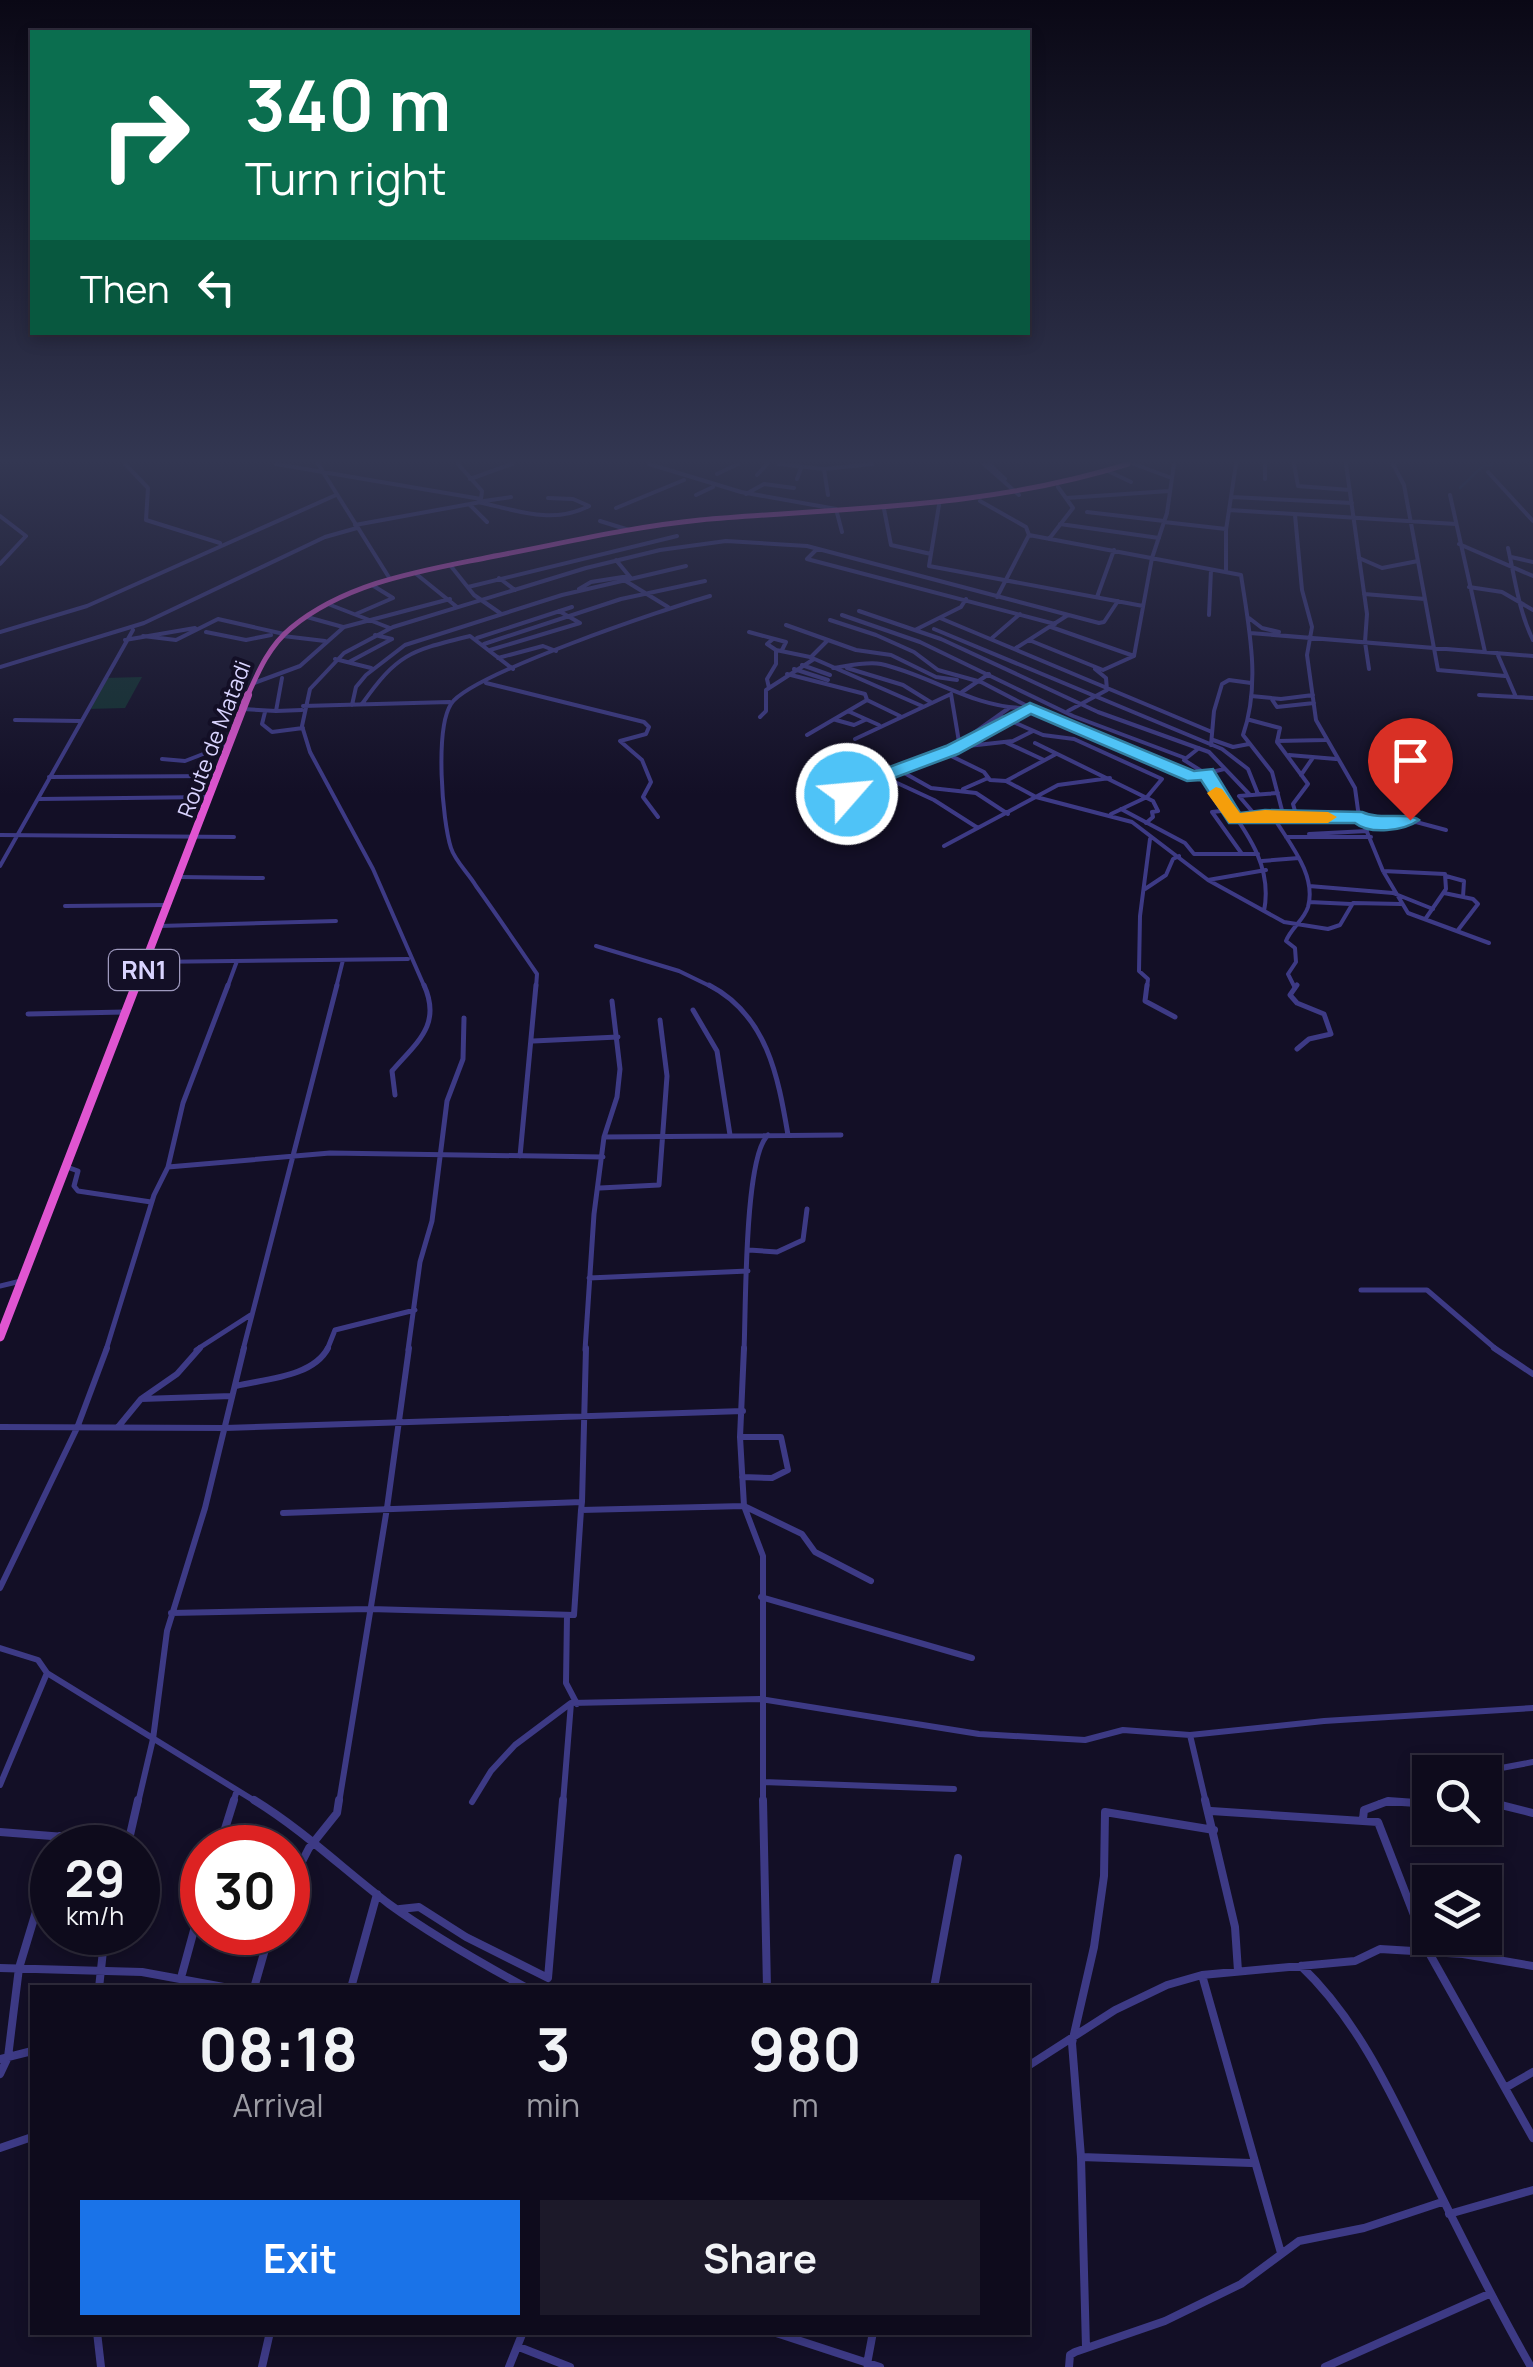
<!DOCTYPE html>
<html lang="en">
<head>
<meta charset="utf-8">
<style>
  body { margin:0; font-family:Manrope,sans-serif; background:#1c1929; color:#f1f3f6; height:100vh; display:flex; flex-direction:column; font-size:38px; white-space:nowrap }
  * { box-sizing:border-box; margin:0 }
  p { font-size:32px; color:#9b9ba3 }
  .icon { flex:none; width:55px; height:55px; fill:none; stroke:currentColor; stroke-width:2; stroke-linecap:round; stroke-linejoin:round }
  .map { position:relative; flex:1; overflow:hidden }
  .side { position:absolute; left:30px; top:1985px; width:1000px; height:350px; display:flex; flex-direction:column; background:#0e0b1c; border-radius:0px; box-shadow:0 5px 15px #0003,0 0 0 2px #2e2b3b }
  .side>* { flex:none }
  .top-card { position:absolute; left:30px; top:30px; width:1000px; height:305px; border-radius:0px; box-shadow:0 5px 15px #0003,0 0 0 2px #2e2b3b; background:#0b6e4f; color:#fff; overflow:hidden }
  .buttons { position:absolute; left:1412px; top:1755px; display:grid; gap:20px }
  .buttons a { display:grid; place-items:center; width:90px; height:90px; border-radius:0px; background:#0e0b1c; box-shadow:0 5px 15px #0003,0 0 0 2px #2e2b3b; font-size:50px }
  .speed { position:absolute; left:30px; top:1825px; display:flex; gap:20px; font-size:50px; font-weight:700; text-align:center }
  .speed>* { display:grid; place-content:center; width:130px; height:130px; border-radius:50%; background:#0e0b1c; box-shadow:0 5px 15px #0003,0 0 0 2px #2e2b3b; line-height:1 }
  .speed small { font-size:25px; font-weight:400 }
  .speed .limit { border:15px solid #d22; background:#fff; color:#111 }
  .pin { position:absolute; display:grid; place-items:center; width:85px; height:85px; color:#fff; margin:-102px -42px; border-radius:50% 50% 50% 0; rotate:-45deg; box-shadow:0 0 10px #0007 }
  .pin .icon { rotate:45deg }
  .me { position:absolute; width:110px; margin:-55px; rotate:63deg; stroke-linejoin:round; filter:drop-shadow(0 0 8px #0008) }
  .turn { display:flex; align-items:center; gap:35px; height:210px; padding:0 50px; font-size:45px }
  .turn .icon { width:130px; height:130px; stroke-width:2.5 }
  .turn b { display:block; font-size:70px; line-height:85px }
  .then { display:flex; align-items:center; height:95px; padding:0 50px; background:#0003; gap:20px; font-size:38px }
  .eta { display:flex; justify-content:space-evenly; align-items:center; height:170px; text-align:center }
  .eta b { font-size:60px; font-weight:700; line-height:70px }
  .primary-button { display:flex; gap:20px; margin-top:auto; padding:20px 50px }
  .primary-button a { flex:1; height:115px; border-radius:0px; background:#1a73e8; color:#fff; font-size:40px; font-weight:700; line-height:115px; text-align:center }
  .primary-button a+a { background:#1c1929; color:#f1f3f6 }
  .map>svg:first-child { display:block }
  .green { fill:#12302f }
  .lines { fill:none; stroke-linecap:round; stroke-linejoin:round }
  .stream { stroke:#0c2248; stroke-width:2.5 }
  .minor-far3 { stroke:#3d3a85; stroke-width:4 }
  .minor-far2 { stroke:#3d3a85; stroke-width:5 }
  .minor-far1 { stroke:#3d3a85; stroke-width:6 }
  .minor { stroke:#3d3a85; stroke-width:8 }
  .trunk-far2 { stroke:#e055d1; stroke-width:5 }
  .trunk-far1 { stroke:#e055d1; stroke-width:8 }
  .trunk { stroke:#e055d1; stroke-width:9 }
  .route { fill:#4fc3f7; stroke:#337fa1; stroke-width:2.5 }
  .slow { fill:#f59e0b }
  .labels { text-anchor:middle; stroke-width:8; stroke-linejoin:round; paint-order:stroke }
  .far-street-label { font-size:22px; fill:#d9d4ff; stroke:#130f26 }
  .shield { fill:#130f26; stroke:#9e99be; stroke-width:2.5 }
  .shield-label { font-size:25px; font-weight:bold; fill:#d9d4ff }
</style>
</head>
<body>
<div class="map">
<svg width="1533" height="2367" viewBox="0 0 1533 2367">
  <rect width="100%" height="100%" fill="#130f26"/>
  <path class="green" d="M 142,677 L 125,708 L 88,709 L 104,678 Z"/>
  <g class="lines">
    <path class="stream" d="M 1460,488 L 1483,466 L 1493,464"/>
    <path class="minor-far3" d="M 125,464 L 148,488 L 146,520 L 220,543
      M 276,464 L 481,499
      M 318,464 L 390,579
      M 458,464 L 482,491 L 481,499
      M 649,464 L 741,492 L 836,509 L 842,532
      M 779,464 L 824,469 L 872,464
      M 984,464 L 1019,495
      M 989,464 L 1005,479
      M 1134,464 L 1169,477
      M 1265,464 L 1265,479
      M 1294,464 L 1298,486 L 1350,490
      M 1346,464 L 1367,614 L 1365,642 L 1369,669
      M 1393,464 L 1404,485 L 1438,670 L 1505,676
      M 824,469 L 828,495
      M 1108,471 L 1131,482
      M 1488,472 L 1533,521
      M 717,474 L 738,464
      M 757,475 L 767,464
      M 470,479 L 512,464
      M 797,479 L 801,468
      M 746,494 L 764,484 L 794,488
      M 696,495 L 713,487
      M 1450,495 L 1485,652
      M 1231,497 L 1352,503
      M 1066,498 L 1169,491
      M 484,501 L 511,497
      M 980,501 L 1026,527 L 1029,535 L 1241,575 C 1249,628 1261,683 1243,735 L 1272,772 L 1284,818
      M 478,502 C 515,510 553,525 589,506 L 573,499 L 548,498
      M 470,505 L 487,522
      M 939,505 L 929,566 L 1143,606
      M 616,508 L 684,480
      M 884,509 L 891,545 L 931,554
      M 1229,510 L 1456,524
      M 1087,512 L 1164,521
      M 1295,515 L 1302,590 L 1312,627 L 1307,655 L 1316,720 L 1355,788 L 1358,810 L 1383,871 L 1408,913 L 1489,943
      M 0,516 L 26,536 L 0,564
      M 600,521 L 629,530
      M 1164,522 L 1226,529
      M 1060,524 L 1159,538
      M 355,525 L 481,502
      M 1049,539 L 1073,508 L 1058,487
      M 1459,544 L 1533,576
      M 1508,548 C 1515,579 1519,612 1533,640
      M 817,549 L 807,559 L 1055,624
      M 1511,557 L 1533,562
      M 1359,558 L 1382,568 L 1418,561
      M 616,560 L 630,577
      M 450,565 L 474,595 L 500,613
      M 1226,570 L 1226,530 L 1236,464
      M 415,573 L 457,607
      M 499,578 L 515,590
      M 624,580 L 668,607
      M 468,587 L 677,536
      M 1469,587 L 1502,592 L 1533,610
      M 579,589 L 591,582 L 629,576
      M 1364,594 L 1425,599
      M 997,597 L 1029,535
      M 1097,597 L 1114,550
      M 328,604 L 390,628
      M 859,611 L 941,639 L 1098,712 L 1209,752 L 1250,795
      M 356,614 L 393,598 L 372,585
      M 842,615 L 920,642 L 1073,716 L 1185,758
      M 1209,615 L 1211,570
      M 307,617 L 343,627
      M 940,618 L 1212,732
      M 1249,618 L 1262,628 L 1279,632
      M 830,620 L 876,635 L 914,652 L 938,670 L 981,682 L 1033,709 L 1193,777 L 1224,769
      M 786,625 L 856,650 L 891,655 L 936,677 L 957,680
      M 1051,627 L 1134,656
      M 934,629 L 1222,749 L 1248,769 L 1258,794
      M 915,630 L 961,607 L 966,599
      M 0,632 L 87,606 L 336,495
      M 206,632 L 246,640 L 271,635
      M 749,632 L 786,642 L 782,650
      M 1250,633 L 1533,656
      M 143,636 L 176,640 L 218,619 L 284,634
      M 283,636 L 325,641
      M 477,638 L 572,607
      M 992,638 L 1020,614
      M 125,640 L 195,628
      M 1029,640 L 1103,670 L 1134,656 L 1152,558 L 1167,513 L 1174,464
      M 484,644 L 621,599 L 705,581
      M 1016,648 L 1068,615
      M 490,650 L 580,623 L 559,611
      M 776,650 L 810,657 L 922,706
      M 1497,653 L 1516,697
      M 811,657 L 828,640
      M 498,658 L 543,646 L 556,651
      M 335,659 L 371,668
      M 349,662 L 392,639 L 375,635
      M 802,665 L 830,675
      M 0,667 L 144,623 L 325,537 L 357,528
      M 833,668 C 847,666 867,661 881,664 C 930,675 974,708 1025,708
      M 847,668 L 903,685 L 932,703
      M 794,669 L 828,680
      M 787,674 L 865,694 L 867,700 L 900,716
      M 254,683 L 300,666 L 344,627 L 450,599
      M 486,683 L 644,722 L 649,727 L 646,734 L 620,741 L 642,760 L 651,782 L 643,797 L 658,817
      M 769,688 L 767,679 L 776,664 L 776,650 L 767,644 L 773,639
      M 962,692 L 989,674
      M 951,694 L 959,742
      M 1479,695 L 1533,698
      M 1251,696 L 1281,699 L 1313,695
      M 1271,698 L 1277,707 L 1314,703
      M 362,704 C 398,653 410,651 470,636 L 513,669
      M 352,705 L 356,687 L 366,675 L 405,645 L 562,595 L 686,566
      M 303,706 L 450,702
      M 242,709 L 276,711 L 282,678
      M 276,711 L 302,710
      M 1068,711 L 1107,690 L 1106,678 L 1095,669
      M 265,712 L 262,724 L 272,732 L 303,728
      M 850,712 L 879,725
      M 1000,716 L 1043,735 L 1074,739 L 1162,779 L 1147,797 L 1111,814
      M 760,717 L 766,711 L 766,690 L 814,659
      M 15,720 L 80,721
      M 836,720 L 854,725 L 865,720
      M 1250,720 L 1280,728 L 1277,742 L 1308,784 L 1293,804 L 1297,818
      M 807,735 L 867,700
      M 971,735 L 1009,708
      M 855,739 L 951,694
      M 1213,740 L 1233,747 L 1249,744
      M 1277,741 L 1326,740
      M 1005,742 L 1044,760
      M 1035,743 L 1153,801 L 1158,811 L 1152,812 L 1153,817 L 1146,823
      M 1211,745 L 1214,711 L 1222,684 L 1229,680 L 1251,683
      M 959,747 L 1013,741 L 1033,731
      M 1199,748 L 1184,760 L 1203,772
      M 945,753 L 984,772 L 990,780 L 1006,781 L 1036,797 L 1132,822 L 1208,880 L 1284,922 L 1328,929 L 1340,925 L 1353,903 L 1401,904
      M 1289,755 L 1336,759
      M 162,759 L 185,761 L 229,744
      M 899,770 L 931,788 L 976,793 L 1008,814
      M 1207,774 C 1233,818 1275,856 1264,911
      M 1301,775 L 1312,759
      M 882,776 L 934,800 L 978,828
      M 49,777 L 216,776
      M 1006,781 L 1056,754
      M 963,789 L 988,778
      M 804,797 L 826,805 L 852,787 L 938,756 L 1030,708
      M 39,799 L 210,797
      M 1121,809 L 1185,843 L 1194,854 L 1258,854
      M 1230,810 L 1212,812 L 1242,854
      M 1256,816 L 1239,796 L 1278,793
      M 1274,818 C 1289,843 1317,875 1308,907 C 1304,920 1291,928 1286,941 L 1295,948 L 1296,962 L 1288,974 L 1295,988
      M 1236,819 L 1265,815 L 1362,818
      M 1364,823 L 1416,822 L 1446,830
      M 1309,834 L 1367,831
      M 0,835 L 234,837
      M 1286,837 L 1371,837
      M 944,846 L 1058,785 L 1110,778
      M 1262,861 L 1299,858
      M 0,866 L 133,630
      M 1383,871 L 1445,874 L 1446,889 L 1426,918
      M 1446,876 L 1464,881 L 1463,897
      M 179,877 L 263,878
      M 1208,880 L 1266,870
      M 1309,886 L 1393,893 L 1433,909
      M 1145,889 L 1166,875 L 1173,859 L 1179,856
      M 1444,893 L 1473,899 L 1478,904 L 1458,930
      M 1309,902 L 1351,904
      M 65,906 L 167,905
      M 159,926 L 336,921
      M 596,946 L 679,971 L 714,988
      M 146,962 L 408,959
      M 227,988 L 237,961
      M 336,988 L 343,960
      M 425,988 L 373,869 L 310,752 L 302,726 L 310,689 L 344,653 L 393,627 L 586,568 L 660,550 L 726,541 L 807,546 L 1099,623 L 1104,622 L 1118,601
      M 536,988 L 537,974 C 517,945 497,915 476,886 C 469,874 455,861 451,848 C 442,820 435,729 451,704 C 470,674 668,608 710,596
      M 1147,988 L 1148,979 L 1139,971 L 1140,916 L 1150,839"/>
    <path class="minor-far2" d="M 709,985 C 767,1015 778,1076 788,1135
      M 1147,985 L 1145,1001 L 1175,1017
      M 1297,985 L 1290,995 L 1297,1003 L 1324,1014 L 1331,1034 L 1309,1039 L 1297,1049
      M 693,1010 L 717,1051 L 730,1135
      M 28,1014 L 125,1012
      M 533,1041 L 618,1037
      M 395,1095 L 392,1071 C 417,1042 442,1025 424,985
      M 604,1137 L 841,1135
      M 520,1156 L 536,985
      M 67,1167 L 78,1171 L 74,1186 L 78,1191 L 151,1202
      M 168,1167 L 330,1153 L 603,1157
      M 600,1188 L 659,1185 L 667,1076 L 660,1020
      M 749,1250 L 777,1252 L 803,1240 L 807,1209
      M 589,1278 L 748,1271
      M 0,1286 L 21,1281
      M 1361,1290 L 1427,1290 L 1497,1350
      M 106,1350 L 154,1195 L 168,1167 L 183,1103 L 228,985
      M 196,1350 L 252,1314
      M 243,1350 L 337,985
      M 327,1350 L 335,1330 L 415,1310
      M 408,1350 L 420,1262 L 432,1221 L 447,1101 L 463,1059 L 464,1018
      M 585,1350 L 594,1214 L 604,1137 L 617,1097 L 620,1069 L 612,1001
      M 744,1350 C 746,1311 744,1156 768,1135"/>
    <path class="minor-far1" d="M 744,1348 L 740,1437 L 744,1506 L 763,1556 L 763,1803
      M 1494,1348 L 1533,1374
      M 236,1386 C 265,1379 313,1377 328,1348
      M 141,1399 L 177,1374 L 200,1348
      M 0,1427 L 225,1428 L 743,1411
      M 118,1427 L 141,1399 L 232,1396
      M 741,1437 L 781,1437 L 788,1470 L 772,1478 L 742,1477
      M 582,1502 L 586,1348
      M 283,1513 L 582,1502 L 581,1510 L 744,1506 L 802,1534 L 815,1552 L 871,1581
      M 0,1588 L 77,1428 L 107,1348
      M 761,1597 L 972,1658
      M 171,1613 L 370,1609 L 574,1615 L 581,1510
      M 567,1616 L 566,1683 L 577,1704
      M 0,1648 L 38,1660 L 47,1673 L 258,1803
      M 1190,1735 L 1206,1803
      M 763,1782 L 954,1789
      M 0,1785 L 47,1673
      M 1485,1801 L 1492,1803
      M 472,1802 L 491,1771 L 515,1745 L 571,1703 L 760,1699 L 979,1734 L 1085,1740 L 1123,1730 L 1190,1735 L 1324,1721 L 1533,1708
      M 1489,1802 L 1496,1769 L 1533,1762
      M 138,1803 L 153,1739 L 167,1631 L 205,1508 L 244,1348
      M 233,1803 L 237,1790
      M 339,1803 L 387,1508 L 409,1348
      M 563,1803 L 571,1703
      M 1380,1803 L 1419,1803"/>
    <path class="minor" d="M 254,1800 C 303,1830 343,1869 389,1904 C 433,1936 479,1962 527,1988
      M 763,1800 L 767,1988
      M 1205,1800 L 1235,1927 L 1238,1971
      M 1485,1801 L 1533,1813
      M 1211,1811 L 1378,1822 L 1428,1951 L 1533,2138
      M 1363,1819 L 1364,1810 L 1388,1801 L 1430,1804
      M 0,1832 L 129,1842
      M 56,1848 L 60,1836
      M 127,1848 L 138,1800
      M 219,1848 L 234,1800
      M 288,1889 L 309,1848 L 337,1813 L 339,1800
      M 400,1909 L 419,1907 L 466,1937 L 548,1978 L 563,1800
      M 1301,1966 C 1361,2023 1395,2102 1431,2175 C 1463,2240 1495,2304 1531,2367
      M 0,1968 L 142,1972 L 229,1988
      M 182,1974 L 202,1901
      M 1202,1975 L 1281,2253
      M 255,1986 L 270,1988
      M 99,1988 L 105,1932
      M 254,1988 L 270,1932
      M 351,1988 L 377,1894
      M 934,1988 L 958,1858
      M 0,2059 L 32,2051
      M 1028,2066 L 1115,2010 L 1167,1985 L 1202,1975 L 1355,1961 L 1380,1949 L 1463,1954 L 1533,1966
      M 0,2074 L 8,2057 L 19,1968 L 52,1859
      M 1505,2088 L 1533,2072
      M 0,2148 L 32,2137
      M 1081,2157 L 1251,2163
      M 1449,2214 L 1533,2190
      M 97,2332 L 101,2367
      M 773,2332 L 880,2367
      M 519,2347 L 570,2367
      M 1086,2348 L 1081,2157 L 1072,2043 L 1094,1947 L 1104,1876 L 1105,1812 L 1214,1830
      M 867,2364 L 873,2332
      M 262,2367 L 270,2332
      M 509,2367 L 523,2332
      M 1069,2367 L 1070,2355 L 1075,2352 L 1165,2321 L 1241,2284 L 1299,2241 L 1364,2228 L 1442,2202
      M 1325,2367 L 1489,2294"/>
    <path class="trunk-far2" d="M 247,697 C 258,672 269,646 291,628 C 347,582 421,571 490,557 C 560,544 629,527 700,520 C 847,507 985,509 1128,464"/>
    <path class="trunk-far1" d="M 135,988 L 248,695"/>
    <path class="trunk" d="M 0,1337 L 136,985"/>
  </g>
  <linearGradient id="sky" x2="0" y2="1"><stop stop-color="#0a0815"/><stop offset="0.58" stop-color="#333752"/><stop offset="1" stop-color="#333752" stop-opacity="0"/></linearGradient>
  <rect width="1533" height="795" fill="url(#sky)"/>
  <path class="route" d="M 1030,703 L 1194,771 L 1213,769 L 1240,813 L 1265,810 L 1362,812 C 1381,821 1407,811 1419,820 C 1404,831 1370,835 1355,823 L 1229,823 L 1201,780 L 1187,781 L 1031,714 L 958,754 L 859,791 L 853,798 L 838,794 L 846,783 L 946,746 Z"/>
  <path class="slow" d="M 1216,787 L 1222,789 L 1240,813 L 1265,810 L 1328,812 L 1337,817 L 1328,823 L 1229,823 L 1207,793 Z"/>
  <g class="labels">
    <g class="far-street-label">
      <text transform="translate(214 739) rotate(-69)" y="8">Route de Matadi</text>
    </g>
    <rect class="shield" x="109" y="950" width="70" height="40" rx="8"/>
    <g class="shield-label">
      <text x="144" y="979">RN1</text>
    </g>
  </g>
</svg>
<div class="buttons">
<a><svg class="icon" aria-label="search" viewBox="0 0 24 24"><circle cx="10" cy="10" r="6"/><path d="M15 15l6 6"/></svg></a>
<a><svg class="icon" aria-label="layers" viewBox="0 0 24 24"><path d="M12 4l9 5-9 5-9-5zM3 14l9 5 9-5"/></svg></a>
</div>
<div class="speed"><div>29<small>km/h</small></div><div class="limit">30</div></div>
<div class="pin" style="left:1410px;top:820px;background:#d93025"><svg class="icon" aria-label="arrive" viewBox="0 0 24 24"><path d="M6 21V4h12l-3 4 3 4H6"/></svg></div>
<svg class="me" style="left:847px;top:794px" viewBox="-20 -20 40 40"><circle r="17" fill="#4fc3f7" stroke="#fff" stroke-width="3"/><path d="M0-11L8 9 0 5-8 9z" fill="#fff"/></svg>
<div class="top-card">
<div class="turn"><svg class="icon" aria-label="right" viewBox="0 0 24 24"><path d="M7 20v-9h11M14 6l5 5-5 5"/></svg><div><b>340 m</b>Turn right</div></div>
<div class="then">Then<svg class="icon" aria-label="left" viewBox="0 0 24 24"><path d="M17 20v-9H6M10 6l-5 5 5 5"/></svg></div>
</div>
<section class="side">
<div class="eta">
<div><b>08:18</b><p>Arrival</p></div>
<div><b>3</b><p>min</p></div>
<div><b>980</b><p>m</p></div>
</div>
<div class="primary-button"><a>Exit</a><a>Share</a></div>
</section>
</div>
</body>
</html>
